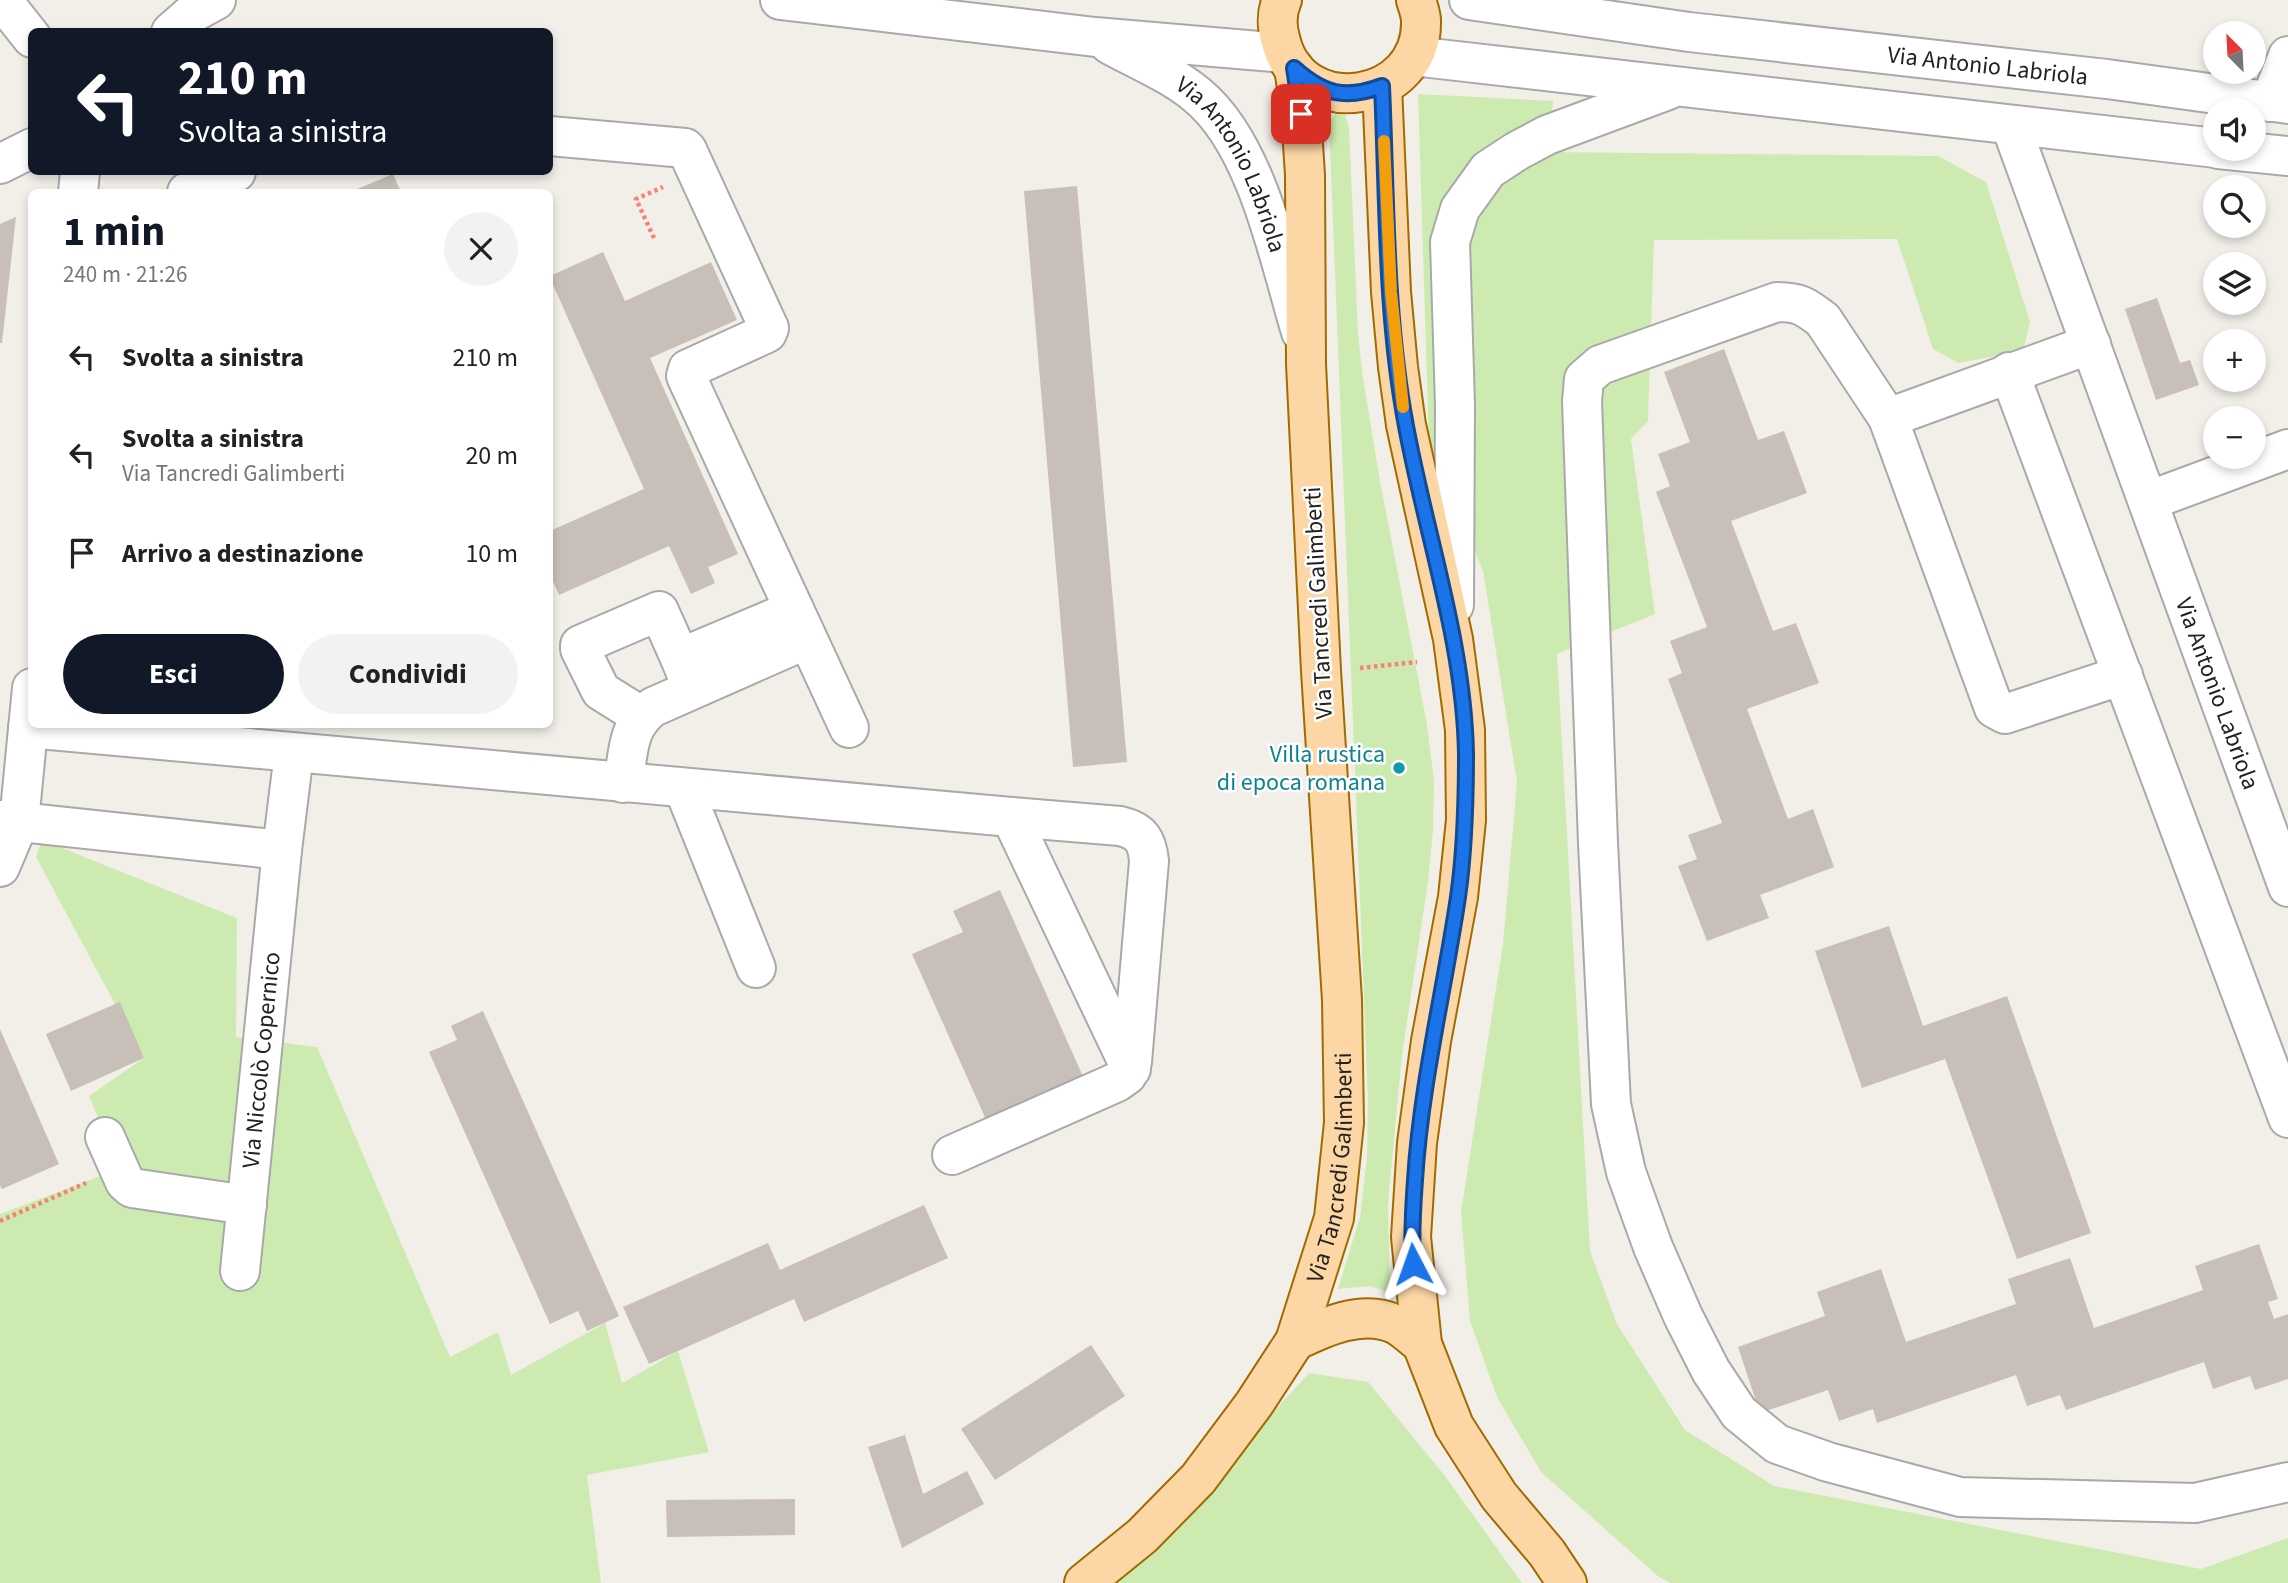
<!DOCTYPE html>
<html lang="it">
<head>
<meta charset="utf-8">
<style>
  body { margin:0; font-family:"Source Sans 3",sans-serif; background:#f2f2f2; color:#222; height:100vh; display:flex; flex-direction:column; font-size:26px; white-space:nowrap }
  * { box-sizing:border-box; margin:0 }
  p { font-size:23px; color:#767676 }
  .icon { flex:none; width:38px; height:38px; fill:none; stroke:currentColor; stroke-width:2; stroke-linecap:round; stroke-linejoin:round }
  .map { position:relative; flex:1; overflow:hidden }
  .details { position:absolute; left:28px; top:189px; width:525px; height:539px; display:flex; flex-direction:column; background:#fff; border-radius:10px; box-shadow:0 4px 10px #0003 }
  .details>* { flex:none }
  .top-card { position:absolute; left:28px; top:28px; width:525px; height:147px; border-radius:10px; box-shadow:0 4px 10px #0003; background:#111827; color:#fff; overflow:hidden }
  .needle { width:46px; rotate:336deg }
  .buttons { position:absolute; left:2203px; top:21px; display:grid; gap:14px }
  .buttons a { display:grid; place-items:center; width:63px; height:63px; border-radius:50%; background:#fff; box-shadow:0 4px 10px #0003; font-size:35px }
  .pin { position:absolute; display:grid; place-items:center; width:60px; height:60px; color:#fff; margin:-30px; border-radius:14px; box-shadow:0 4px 10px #0006 }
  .me { position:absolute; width:77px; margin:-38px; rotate:356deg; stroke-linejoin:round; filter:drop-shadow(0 0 5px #0008) }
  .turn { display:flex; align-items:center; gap:24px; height:147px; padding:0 35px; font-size:32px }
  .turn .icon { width:91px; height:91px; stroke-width:2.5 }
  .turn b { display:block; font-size:49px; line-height:60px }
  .round { display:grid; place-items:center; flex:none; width:74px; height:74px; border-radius:37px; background:#f2f2f2 }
  .headline { display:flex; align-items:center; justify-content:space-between; height:119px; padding:0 35px }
  h1 { font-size:42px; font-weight:700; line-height:52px; color:#111827 }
  .primary-button { display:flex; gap:14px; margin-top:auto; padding:14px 35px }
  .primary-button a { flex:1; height:80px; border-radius:42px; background:#111827; color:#fff; font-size:28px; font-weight:700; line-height:80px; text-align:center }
  .primary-button a+a { background:#f2f2f2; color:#222 }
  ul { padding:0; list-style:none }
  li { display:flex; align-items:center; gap:21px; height:98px; padding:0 35px }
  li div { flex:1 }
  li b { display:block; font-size:26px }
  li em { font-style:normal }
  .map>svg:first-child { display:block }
  .grass { fill:#cdebb0 }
  .building { fill:#c7bfb8 }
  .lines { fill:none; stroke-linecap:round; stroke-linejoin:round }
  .minor-casing { stroke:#a9a9a9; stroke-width:42 }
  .major-casing { stroke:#a06b00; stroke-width:42 }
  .path { stroke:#fa8072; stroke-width:4.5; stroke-dasharray:3.5 3.5; stroke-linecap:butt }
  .minor { stroke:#fff; stroke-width:38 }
  .major { stroke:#fcd6a4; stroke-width:38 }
  .route-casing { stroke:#114b97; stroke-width:18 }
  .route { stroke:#1a73e8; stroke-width:12 }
  .slow { stroke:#f59e0b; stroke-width:12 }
  .culture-dot { fill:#0f9aa8; stroke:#fff; stroke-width:2.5 }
  .labels { text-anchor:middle; stroke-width:5; stroke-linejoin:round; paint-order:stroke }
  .street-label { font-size:24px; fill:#222; stroke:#fff }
  .culture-label { font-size:24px; fill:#0d838f; stroke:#fff; text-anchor:end }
</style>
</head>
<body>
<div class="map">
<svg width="2288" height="1583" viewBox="0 0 2288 1583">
  <rect width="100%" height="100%" fill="#f2efe9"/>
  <path class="grass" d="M 1418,94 L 1553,101 L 1548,152 L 1938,156 L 1986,182 L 2030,322 L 2023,351 L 1958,363 L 1933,349 L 1897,239 L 1654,240 L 1648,421 L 1631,439 L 1655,614 L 1557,654 L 1590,1251 L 1617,1324 L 1685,1430 L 1774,1486 L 2201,1569 L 2288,1538 L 2288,1583 L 1671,1583 L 1659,1577 L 1541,1472 L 1497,1397 L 1470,1321 L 1461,1212 L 1503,944 L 1517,782 L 1483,571 L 1429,441 Z
    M 1336,113 L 1345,115 L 1349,127 L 1358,333 L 1363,378 L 1380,481 L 1427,724 L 1434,781 L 1433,831 L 1428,882 L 1402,1055 L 1388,1203 L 1390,1292 L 1369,1286 L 1338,1289 L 1360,1217 L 1367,1157 L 1368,1100 L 1329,122 Z
    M 42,840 L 237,918 L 236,1037 L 317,1047 L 450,1357 L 498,1332 L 511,1375 L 605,1323 L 622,1383 L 678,1351 L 709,1452 L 587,1475 L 601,1583 L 0,1583 L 0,1214 L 119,1169 L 89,1096 L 144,1058 L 36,857 Z
    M 1309,1373 L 1368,1382 L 1445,1476 L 1522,1583 L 1117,1583 Z"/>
  <path class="building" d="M 393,174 L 401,192 L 350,192 Z
    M 1077,186 L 1127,762 L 1073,767 L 1024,191 Z
    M 16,217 L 2,343 L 0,343 L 0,224 Z
    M 603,252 L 625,301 L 711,262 L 737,320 L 650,358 L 738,554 L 708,567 L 715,583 L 691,594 L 669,546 L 559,595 L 550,574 L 550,531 L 644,489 L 550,278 L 550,276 Z
    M 2157,298 L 2180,363 L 2190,360 L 2199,385 L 2156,400 L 2125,309 Z
    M 1724,349 L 1758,440 L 1784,431 L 1807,493 L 1731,521 L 1773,631 L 1796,623 L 1819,683 L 1747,709 L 1788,819 L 1813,809 L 1834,867 L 1760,895 L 1769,918 L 1707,941 L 1678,866 L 1697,859 L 1688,835 L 1722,823 L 1668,679 L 1682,673 L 1670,641 L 1707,627 L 1656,492 L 1670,486 L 1658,454 L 1690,442 L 1664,372 Z
    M 1000,890 L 1085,1081 L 988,1124 L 912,954 L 963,932 L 953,911 Z
    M 1889,926 L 1923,1026 L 2007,996 L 2091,1233 L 2017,1259 L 1945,1059 L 1862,1088 L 1815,951 Z
    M 120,1002 L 144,1058 L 71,1091 L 46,1034 Z
    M 483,1011 L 619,1316 L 587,1331 L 578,1311 L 550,1324 L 429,1052 L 457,1040 L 451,1026 Z
    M 0,1029 L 59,1164 L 2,1189 L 0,1186 Z
    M 924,1205 L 948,1258 L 804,1322 L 794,1299 L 649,1364 L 623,1307 L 768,1243 L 780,1270 Z
    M 2259,1244 L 2278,1299 L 2268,1302 L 2274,1319 L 2288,1314 L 2288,1379 L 2255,1390 L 2250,1376 L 2213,1389 L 2204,1362 L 2066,1410 L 2060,1395 L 2027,1406 L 2016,1375 L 1877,1423 L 1873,1409 L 1839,1421 L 1828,1390 L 1760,1413 L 1738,1347 L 1825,1316 L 1817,1292 L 1881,1269 L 1906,1342 L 2016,1304 L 2008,1279 L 2070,1258 L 2094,1328 L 2203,1290 L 2195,1266 Z
    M 1091,1345 L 1125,1396 L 995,1480 L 961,1429 Z
    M 905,1435 L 923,1494 L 967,1471 L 984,1504 L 902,1548 L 868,1447 Z
    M 795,1499 L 795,1535 L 667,1537 L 666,1500 Z"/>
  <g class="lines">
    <g class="minor-casing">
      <g id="minor">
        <path d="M 2,0 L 32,38"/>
        <path d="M 780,0 L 1095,37 L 1284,53"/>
        <path id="s1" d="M 1469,0 L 1689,32 L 2107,79 L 2288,104"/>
        <path d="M 171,32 L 194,12 L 216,0"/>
        <path id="s2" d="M 1109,44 C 1138,60 1172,74 1197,95 C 1257,144 1279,259 1301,332"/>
        <path d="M 1413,56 L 2216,148"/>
        <path d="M 2270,102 L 2288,56"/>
        <path id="s3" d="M 2011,126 L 2288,887"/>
        <path d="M 550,136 L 685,148 L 687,150 L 769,328 L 767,333 L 688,369 L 686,376 L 849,728"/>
        <path d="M 2218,149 L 2288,156"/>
        <path d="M 0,164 L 32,148"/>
        <path d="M 78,192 L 80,172"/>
        <path d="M 187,192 L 236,172"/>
        <path d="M 2009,372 L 2288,1118"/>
        <path d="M 1888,418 L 2091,344"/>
        <path d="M 2148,501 L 2288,449"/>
        <path d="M 1454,605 L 1455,405 L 1450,242 L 1460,209 L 1488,170 L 1517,151 L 1547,135 L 1668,90"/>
        <path d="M 2123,675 L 2005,714 L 1994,708 L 1888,418 L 1823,320 C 1805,306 1799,302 1777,302 L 1600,365 L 1584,379 L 1582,401 L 1598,843 L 1611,1104 L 1626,1172 L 1653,1247 L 1683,1316 L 1711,1371 L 1739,1413 L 1777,1444 L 1828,1462 L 1960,1497 L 2195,1503 L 2288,1482"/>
        <path d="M 689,680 L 680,658 L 794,610"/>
        <path d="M 641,716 L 601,691 L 580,649 L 580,645 L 659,611 L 680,658"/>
        <path d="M 28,728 L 1011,817 L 1131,1069"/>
        <path d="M 623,783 C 629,752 626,727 653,707 L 807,639"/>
        <path d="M 684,789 L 756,968"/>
        <path d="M 0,820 L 282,850 L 294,753"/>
        <path d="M 0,867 L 19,822 L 32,688"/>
        <path d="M 105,1137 L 125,1182 L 132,1188 L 247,1205"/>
        <path d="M 952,1155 L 1117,1082 L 1127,1075 L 1132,1062 L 1149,861 C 1147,840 1141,831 1120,826 L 1011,817"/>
        <path id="s4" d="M 240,1271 L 282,850"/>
      </g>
    </g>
    <g class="major-casing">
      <g id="major">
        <path d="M 1282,0 C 1276,13 1277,29 1281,42 C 1302,122 1423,103 1421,21 C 1421,14 1418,7 1416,0"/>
        <path d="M 1382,86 L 1391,292 L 1398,367 L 1406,425 L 1453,639 L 1465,730 L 1466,820 L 1458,897 L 1431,1041 L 1417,1143 L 1411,1237 L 1422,1344 L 1454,1426 L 1499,1496 L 1547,1553 L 1567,1583"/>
        <path d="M 1295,1341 C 1324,1327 1362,1309 1395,1324 C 1405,1329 1413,1338 1422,1344"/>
        <path id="s5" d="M 1084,1583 L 1142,1536 L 1198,1479 L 1254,1404 L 1295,1341 L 1334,1218 L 1344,1123 L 1342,1000 L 1321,671 L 1306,364 L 1305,175 L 1301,114 L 1294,68"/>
      </g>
    </g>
    <path class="path" d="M 654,238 L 636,199 L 663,187
      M 1360,668 L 1417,662
      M 0,1221 L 86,1183"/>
    <use href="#minor" class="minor"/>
    <use href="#major" class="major"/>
  </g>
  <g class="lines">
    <g class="route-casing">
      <path id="route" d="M 1301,114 L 1294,68 C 1323,94 1345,100 1382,86 C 1387,199 1385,315 1406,426 C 1426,535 1464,642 1466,754 C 1466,802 1465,849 1458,897 C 1444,992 1421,1084 1415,1180 C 1413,1208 1411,1235 1413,1264"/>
    </g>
    <use href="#route" class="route"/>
    <path class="slow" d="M 1384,141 L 1391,292 L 1403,407"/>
  </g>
  <circle class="culture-dot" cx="1399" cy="768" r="7"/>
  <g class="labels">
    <g class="street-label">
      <text dy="8" stroke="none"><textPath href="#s1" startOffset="523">Via Antonio Labriola</textPath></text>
      <text dy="8" stroke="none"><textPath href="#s2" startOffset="180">Via Antonio Labriola</textPath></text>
      <text transform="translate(1318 603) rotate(-93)" y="8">Via Tancredi Galimberti</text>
      <text dy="8" stroke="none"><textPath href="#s3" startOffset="604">Via Antonio Labriola</textPath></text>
      <text dy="8" stroke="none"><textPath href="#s4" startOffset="212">Via Niccolò Copernico</textPath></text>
      <text dy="8" stroke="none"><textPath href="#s5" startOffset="502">Via Tancredi Galimberti</textPath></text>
    </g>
    <g class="culture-label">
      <text x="1385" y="762">Villa rustica<tspan x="1385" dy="28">di epoca romana</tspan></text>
    </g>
  </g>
</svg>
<div class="buttons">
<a><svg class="needle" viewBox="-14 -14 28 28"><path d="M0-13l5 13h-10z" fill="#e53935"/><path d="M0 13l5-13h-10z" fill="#767676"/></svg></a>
<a><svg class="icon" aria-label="sound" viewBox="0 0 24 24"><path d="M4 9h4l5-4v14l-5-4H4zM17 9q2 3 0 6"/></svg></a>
<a><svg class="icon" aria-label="search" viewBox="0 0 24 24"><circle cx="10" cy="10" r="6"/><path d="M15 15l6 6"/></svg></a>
<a><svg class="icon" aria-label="layers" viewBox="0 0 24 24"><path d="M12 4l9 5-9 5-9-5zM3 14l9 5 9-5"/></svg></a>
<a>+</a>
<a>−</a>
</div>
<div class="pin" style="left:1301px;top:114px;background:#d93025"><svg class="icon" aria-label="arrive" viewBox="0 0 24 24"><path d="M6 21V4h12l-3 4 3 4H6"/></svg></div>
<svg class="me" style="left:1413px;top:1264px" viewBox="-20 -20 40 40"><path d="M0-17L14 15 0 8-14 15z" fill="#1a73e8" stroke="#fff" stroke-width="4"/></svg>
<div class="top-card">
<div class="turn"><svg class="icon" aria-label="left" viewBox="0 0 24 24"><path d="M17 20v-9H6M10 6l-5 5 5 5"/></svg><div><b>210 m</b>Svolta a sinistra</div></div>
</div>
<section class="details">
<div class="headline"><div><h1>1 min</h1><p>240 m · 21:26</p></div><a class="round"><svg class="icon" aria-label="close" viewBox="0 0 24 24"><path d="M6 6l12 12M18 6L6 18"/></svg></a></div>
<ul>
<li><svg class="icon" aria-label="left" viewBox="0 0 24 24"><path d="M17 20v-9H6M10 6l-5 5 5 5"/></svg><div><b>Svolta a sinistra</b></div><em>210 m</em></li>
<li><svg class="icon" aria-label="left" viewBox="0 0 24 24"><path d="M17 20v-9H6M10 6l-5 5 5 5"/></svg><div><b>Svolta a sinistra</b><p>Via Tancredi Galimberti</p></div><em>20 m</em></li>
<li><svg class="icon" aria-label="arrive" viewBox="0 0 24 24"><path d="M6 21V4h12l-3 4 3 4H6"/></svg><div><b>Arrivo a destinazione</b></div><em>10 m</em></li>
</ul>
<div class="primary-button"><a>Esci</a><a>Condividi</a></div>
</section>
</div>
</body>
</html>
